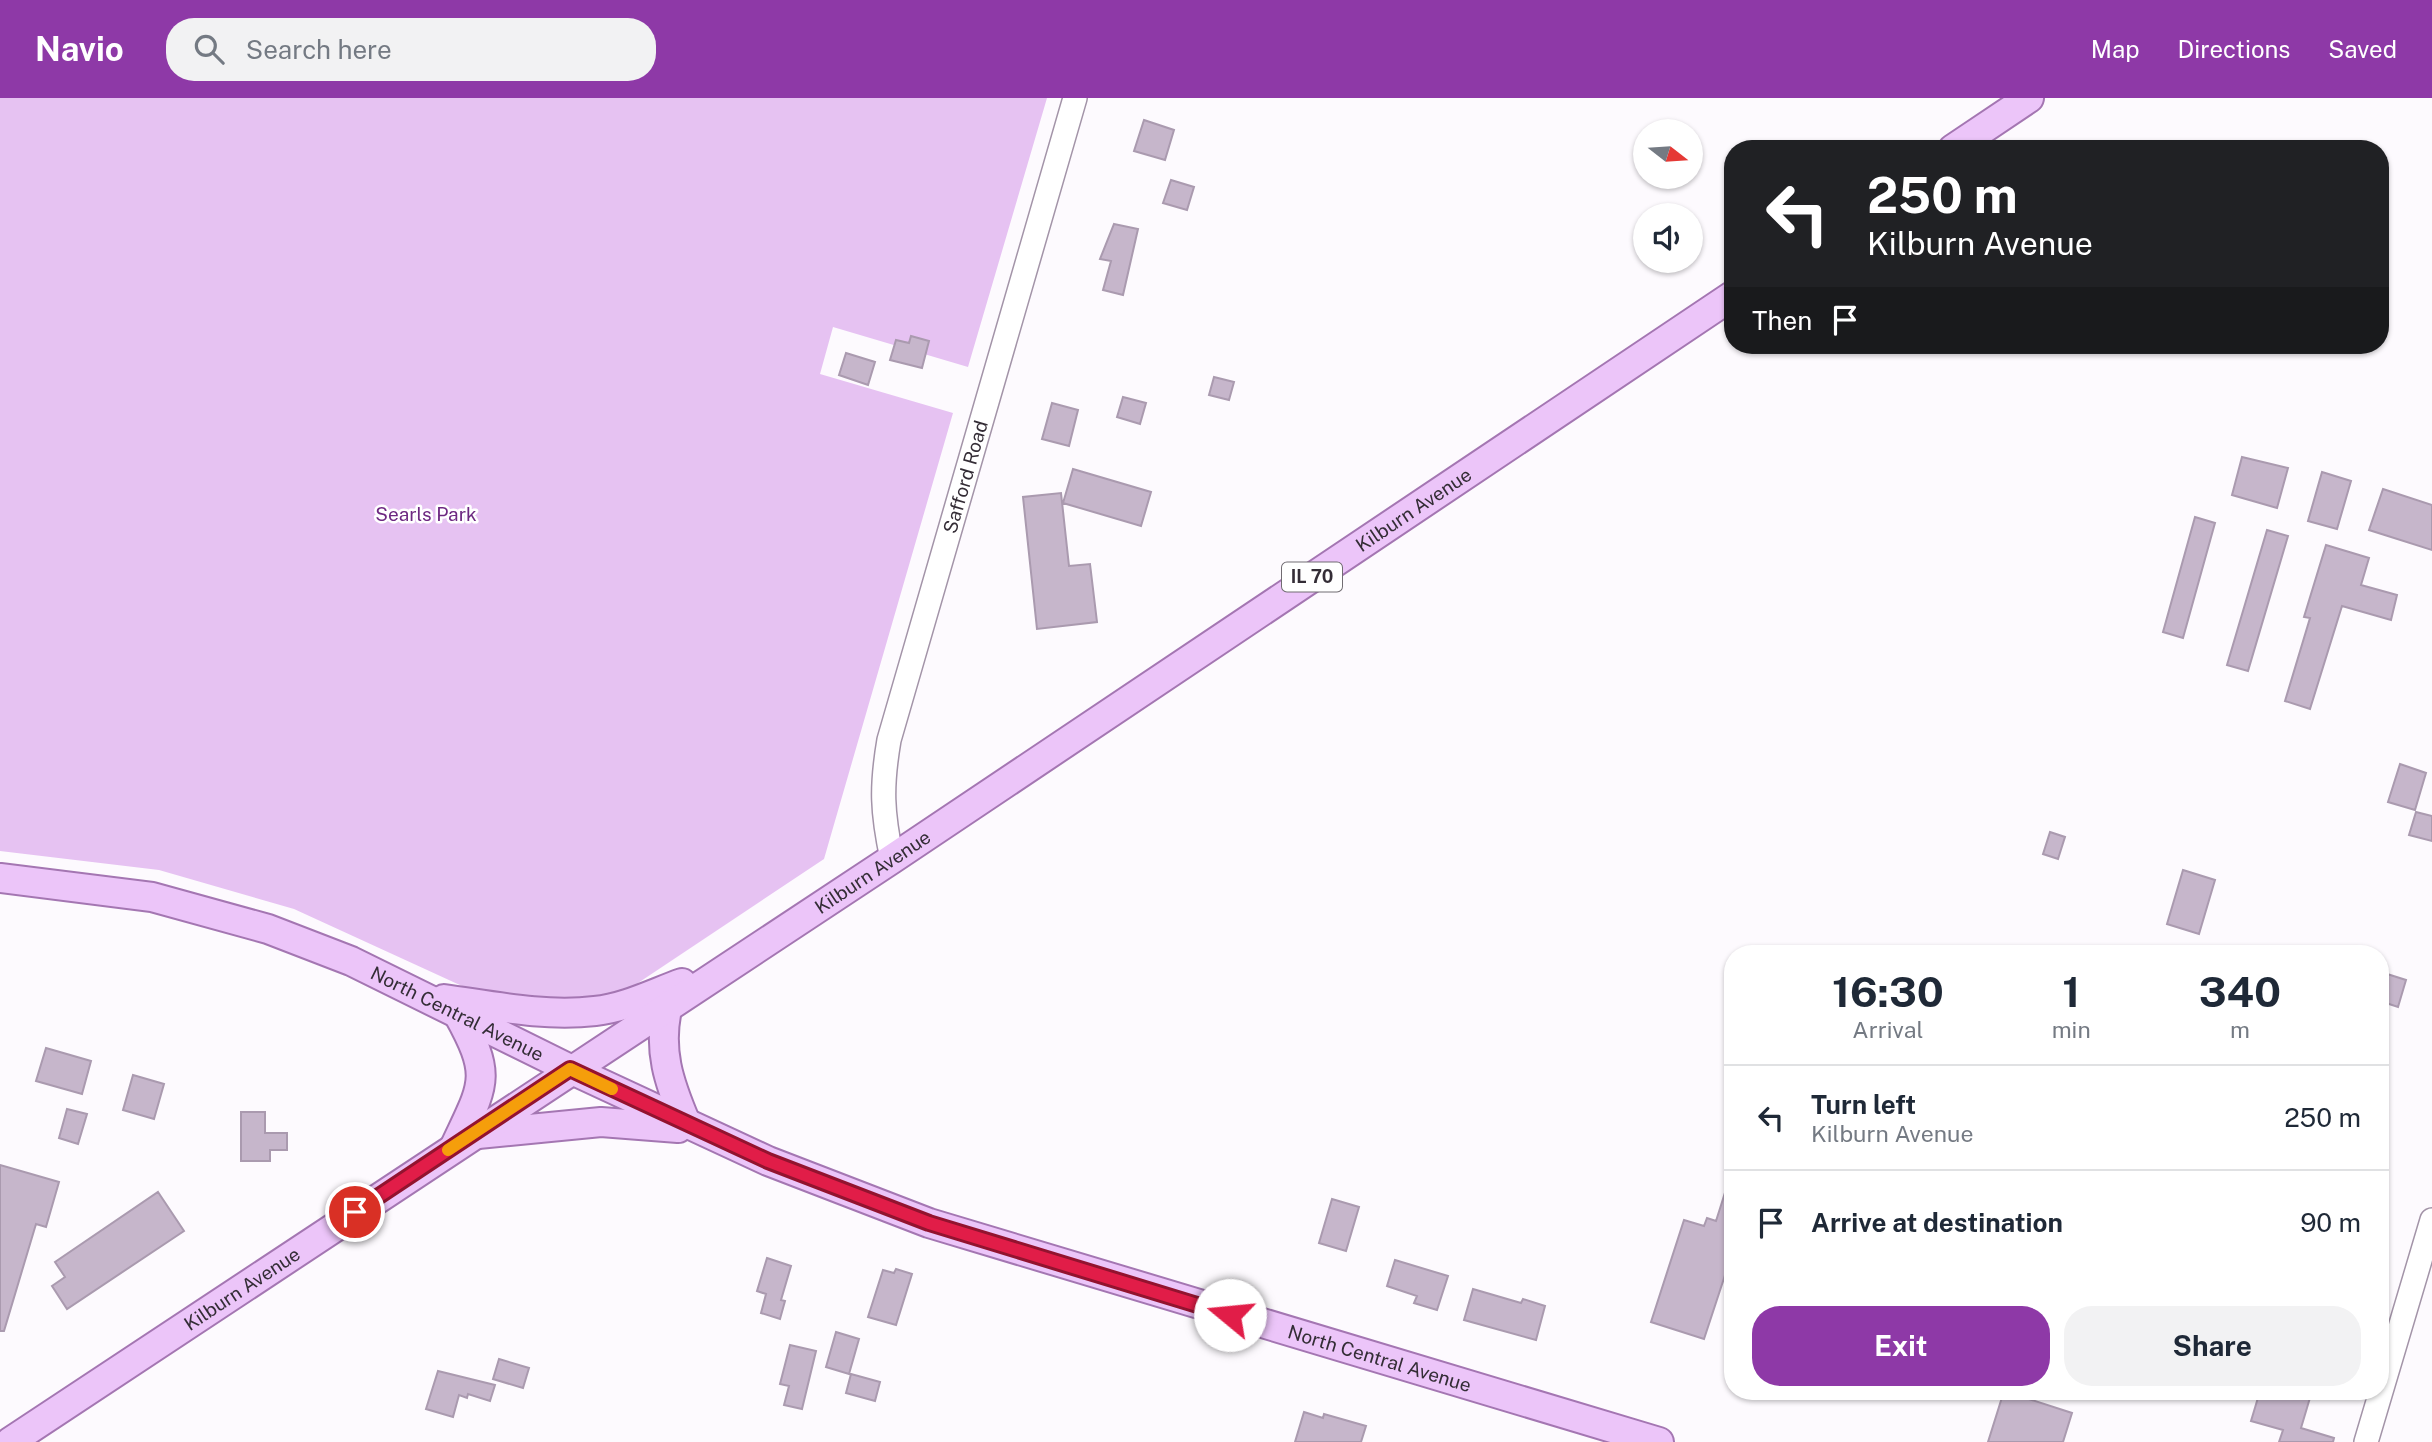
<!DOCTYPE html>
<html lang="en">
<head>
<meta charset="utf-8">
<style>
  body { margin:0; font-family:"Public Sans",sans-serif; background:#f2f2f3; color:#1f2937; height:100vh; display:flex; flex-direction:column; font-size:26px; white-space:nowrap }
  * { box-sizing:border-box; margin:0 }
  p { font-size:23px; color:#747a83 }
  .icon { flex:none; width:38px; height:38px; fill:none; stroke:currentColor; stroke-width:2; stroke-linecap:round; stroke-linejoin:round }
  .map { position:relative; flex:1; overflow:hidden }
  .side { position:absolute; left:1724px; top:847px; width:665px; height:455px; display:flex; flex-direction:column; background:#fff; border-radius:28px; box-shadow:0 2px 5px #0004 }
  .side>* { flex:none }
  .hud { position:absolute; left:1724px; top:42px; width:665px; height:214px; border-radius:28px; box-shadow:0 2px 5px #0004; background:#202124; color:#fff; overflow:hidden }
  .needle { width:46px; rotate:107deg }
  .tools { position:absolute; left:1633px; top:21px; display:grid; gap:14px }
  .tools a { display:grid; place-items:center; width:70px; height:70px; border-radius:50%; background:#fff; box-shadow:0 2px 5px #0004; font-size:35px }
  .pin { position:absolute; display:grid; place-items:center; width:60px; height:60px; color:#fff; margin:-30px; border:4px solid #fff; border-radius:50%; box-shadow:0 2px 7px #0007 }
  .me { position:absolute; width:77px; margin:-38px; rotate:287deg; stroke-linejoin:round; filter:drop-shadow(0 0 5px #0008) }
  .turn { display:flex; align-items:center; gap:24px; height:147px; padding:0 28px; font-size:32px }
  .turn .icon { width:91px; height:91px; stroke-width:2.5 }
  .turn b { display:block; font-size:49px; line-height:60px }
  .then { display:flex; align-items:center; height:66px; padding:0 28px; background:#0003; gap:14px; font-size:26px }
  .eta { display:flex; justify-content:space-evenly; align-items:center; height:119px; text-align:center }
  .eta b { font-size:42px; font-weight:700; line-height:49px }
  .primary-button { display:flex; gap:14px; margin-top:auto; padding:14px 28px }
  .primary-button a { flex:1; height:80px; border-radius:28px; background:#8e39a7; color:#fff; font-size:28px; font-weight:700; line-height:80px; text-align:center }
  .primary-button a+a { background:#f2f2f3; color:#1f2937 }
  ul { padding:0; list-style:none }
  li { display:flex; align-items:center; gap:21px; height:105px; padding:0 28px; border-top:2px solid #e0e1e3 }
  li div { flex:1 }
  li b { display:block; font-size:26px }
  li em { font-style:normal }
  header { display:flex; align-items:center; gap:42px; box-sizing:border-box; height:98px; padding:0 35px; background:#8e39a7; color:#fff }
  header strong { font-size:33px }
  nav { display:flex; gap:38px; margin-inline-start:auto; font-size:24px }
  .search { width:490px; height:63px; background:#f2f2f3; display:flex; align-items:center; gap:18px; box-sizing:border-box; padding:0 24px; border-radius:28px; color:#747a83; font-size:26px }
  .map>svg:first-child { display:block }
  .green { fill:#e6c2f2 }
  .building { fill:#c6b6cb; stroke:#aa9aaf; stroke-width:2 }
  .lines { fill:none; stroke-linecap:round; stroke-linejoin:round }
  .minor-casing { stroke:#a394a8; stroke-width:26 }
  .major-casing { stroke:#a476b2; stroke-width:32 }
  .minor { stroke:#fff; stroke-width:23 }
  .major { stroke:#ecc5f9; stroke-width:28 }
  .route-casing { stroke:#92132f; stroke-width:18 }
  .route { stroke:#e11d48; stroke-width:12 }
  .slow { stroke:#f59e0b; stroke-width:12 }
  .labels { text-anchor:middle; stroke-width:5; stroke-linejoin:round; paint-order:stroke }
  .shield { fill:#fff; stroke:#716c72; stroke-width:2 }
  .shield-label { font-size:18px; font-weight:bold; fill:#342d36 }
  .street-label { font-size:19px; fill:#342d36; stroke:#fff }
  .park-label { font-size:19px; fill:#6d2881; stroke:#fff }
</style>
</head>
<body>
<header>
<strong>Navio</strong>
<div class="search"><svg class="icon" aria-label="search" viewBox="0 0 24 24"><circle cx="10" cy="10" r="6"/><path d="M15 15l6 6"/></svg>Search here</div>
<nav><a>Map</a><a>Directions</a><a>Saved</a></nav>
</header>
<div class="map">
<svg width="2432" height="1344" viewBox="0 0 2432 1344">
  <rect width="100%" height="100%" fill="#fdfafe"/>
  <path class="green" d="M 0,0 L 1047,0 L 968,269 L 833,229 L 820,276 L 953,315 L 824,761 L 617,899 L 558,913 L 486,899 L 294,811 L 159,772 L 0,753 Z"/>
  <path class="building" d="M 1144,22 L 1174,32 L 1165,62 L 1134,53 Z
    M 1171,82 L 1194,89 L 1187,112 L 1163,105 Z
    M 1114,126 L 1138,131 L 1123,197 L 1103,192 L 1111,163 L 1100,161 Z
    M 911,238 L 929,243 L 922,270 L 890,262 L 896,242 L 909,245 Z
    M 846,255 L 875,264 L 868,287 L 839,277 Z
    M 1214,279 L 1234,284 L 1229,302 L 1209,297 Z
    M 1123,299 L 1146,305 L 1140,326 L 1117,319 Z
    M 1052,305 L 1078,312 L 1069,348 L 1042,341 Z
    M 2242,359 L 2288,370 L 2277,410 L 2232,397 Z
    M 1073,371 L 1151,394 L 1141,428 L 1063,405 Z
    M 2322,374 L 2351,383 L 2337,431 L 2308,423 Z
    M 2383,391 L 2432,407 L 2432,452 L 2369,432 Z
    M 1061,395 L 1069,468 L 1090,466 L 1097,524 L 1037,531 L 1023,399 Z
    M 2195,419 L 2215,425 L 2183,540 L 2163,534 Z
    M 2267,432 L 2288,438 L 2248,573 L 2227,567 Z
    M 2326,447 L 2369,460 L 2361,487 L 2397,497 L 2391,522 L 2342,508 L 2310,611 L 2285,603 L 2310,520 L 2304,519 Z
    M 2400,666 L 2426,675 L 2415,712 L 2388,704 Z
    M 2416,714 L 2432,718 L 2432,743 L 2409,737 Z
    M 2050,734 L 2065,739 L 2058,761 L 2043,756 Z
    M 2183,772 L 2215,782 L 2199,836 L 2167,826 Z
    M 2384,875 L 2406,882 L 2398,909 L 2380,903 Z
    M 46,950 L 91,963 L 82,996 L 36,983 Z
    M 133,977 L 164,986 L 154,1021 L 123,1012 Z
    M 67,1011 L 87,1016 L 78,1046 L 59,1040 Z
    M 241,1014 L 265,1014 L 265,1035 L 287,1035 L 287,1052 L 270,1052 L 270,1063 L 241,1063 Z
    M 0,1067 L 59,1084 L 46,1129 L 36,1126 L 4,1233 L 0,1233 Z
    M 1729,1082 L 1732,1083 L 1732,1163 L 1730,1162 L 1704,1241 L 1651,1224 L 1684,1122 L 1704,1128 L 1707,1120 L 1716,1123 Z
    M 158,1094 L 184,1133 L 67,1211 L 52,1188 L 65,1179 L 55,1164 Z
    M 1332,1101 L 1359,1109 L 1346,1153 L 1319,1145 Z
    M 767,1160 L 791,1168 L 781,1202 L 785,1203 L 780,1221 L 761,1215 L 766,1196 L 757,1193 Z
    M 1395,1162 L 1448,1178 L 1437,1212 L 1414,1205 L 1417,1198 L 1387,1188 Z
    M 896,1171 L 912,1176 L 896,1227 L 868,1219 L 883,1172 L 894,1175 Z
    M 1473,1191 L 1521,1205 L 1523,1201 L 1545,1208 L 1536,1242 L 1464,1222 Z
    M 836,1234 L 859,1241 L 849,1276 L 826,1269 Z
    M 790,1247 L 816,1253 L 802,1311 L 784,1307 L 789,1288 L 780,1286 Z
    M 499,1261 L 529,1270 L 523,1290 L 493,1281 Z
    M 438,1273 L 495,1287 L 490,1303 L 468,1296 L 467,1300 L 459,1297 L 453,1319 L 426,1311 Z
    M 851,1276 L 880,1284 L 875,1303 L 846,1295 Z
    M 2004,1293 L 2072,1315 L 2063,1344 L 1988,1344 Z
    M 2260,1293 L 2312,1293 L 2301,1330 L 2334,1340 L 2333,1344 L 2279,1344 L 2283,1332 L 2251,1323 Z
    M 1304,1314 L 1323,1320 L 1324,1316 L 1366,1328 L 1361,1344 L 1295,1344 Z"/>
  <g class="lines">
    <g class="minor-casing">
      <g id="minor">
        <path id="s1" d="M 892,761 C 882,714 881,689 889,642 L 1075,0"/>
        <path d="M 2366,1344 L 2432,1122"/>
      </g>
    </g>
    <g class="major-casing">
      <g id="major">
        <path d="M 1953,51 L 2029,0"/>
        <path id="s2" d="M 0,780 L 152,799 L 268,831 L 351,863 L 570,971 L 768,1063 L 929,1125 L 1659,1344"/>
        <path d="M 444,901 C 494,908 545,919 595,913 C 625,910 654,895 682,885"/>
        <path d="M 668,907 C 657,951 669,985 686,1025"/>
        <path d="M 478,1036 L 601,1024 L 678,1030"/>
        <path d="M 455,1048 C 484,986 493,979 458,916"/>
        <path id="s3" d="M 10,1344 L 892,761 L 1732,198"/>
      </g>
    </g>
    <use href="#minor" class="minor"/>
    <use href="#major" class="major"/>
  </g>
  <g class="lines">
    <g class="route-casing">
      <path id="route" d="M 355,1114 L 570,971 L 768,1063 L 929,1125 L 1230,1217"/>
    </g>
    <use href="#route" class="route"/>
    <path class="slow" d="M 448,1052 L 570,971 L 612,991"/>
  </g>
  <g class="labels">
    <rect class="shield" x="1282" y="464.5" width="60" height="29" rx="5"/>
    <g class="shield-label">
      <text x="1312" y="485">IL 70</text>
    </g>
    <g class="street-label">
      <text dy="7" stroke="none"><textPath href="#s1" startOffset="394">Safford Road</textPath></text>
      <text dy="7" stroke="none"><textPath href="#s3" startOffset="1685">Kilburn Avenue</textPath></text>
      <text dy="7" stroke="none"><textPath href="#s3" startOffset="1034">Kilburn Avenue</textPath></text>
      <text dy="7" stroke="none"><textPath href="#s2" startOffset="481">North Central Avenue</textPath></text>
      <text dy="7" stroke="none"><textPath href="#s3" startOffset="278">Kilburn Avenue</textPath></text>
      <text dy="7" stroke="none"><textPath href="#s2" startOffset="1468">North Central Avenue</textPath></text>
    </g>
    <g class="park-label">
      <text x="426" y="423">Searls Park</text>
    </g>
  </g>
</svg>
<div class="tools">
<a><svg class="needle" viewBox="-14 -14 28 28"><path d="M0-13l5 13h-10z" fill="#e53935"/><path d="M0 13l5-13h-10z" fill="#747a83"/></svg></a>
<a><svg class="icon" aria-label="sound" viewBox="0 0 24 24"><path d="M4 9h4l5-4v14l-5-4H4zM17 9q2 3 0 6"/></svg></a>
</div>
<div class="pin" style="left:355px;top:1114px;background:#d93025"><svg class="icon" aria-label="arrive" viewBox="0 0 24 24"><path d="M6 21V4h12l-3 4 3 4H6"/></svg></div>
<svg class="me" style="left:1230px;top:1217px" viewBox="-20 -20 40 40"><circle r="19" fill="#fff"/><path d="M0-13L10 11 0 6-10 11z" fill="#e11d48"/></svg>
<div class="hud">
<div class="turn"><svg class="icon" aria-label="left" viewBox="0 0 24 24"><path d="M17 20v-9H6M10 6l-5 5 5 5"/></svg><div><b>250 m</b>Kilburn Avenue</div></div>
<div class="then">Then<svg class="icon" aria-label="arrive" viewBox="0 0 24 24"><path d="M6 21V4h12l-3 4 3 4H6"/></svg></div>
</div>
<section class="side">
<div class="eta">
<div><b>16:30</b><p>Arrival</p></div>
<div><b>1</b><p>min</p></div>
<div><b>340</b><p>m</p></div>
</div>
<ul>
<li><svg class="icon" aria-label="left" viewBox="0 0 24 24"><path d="M17 20v-9H6M10 6l-5 5 5 5"/></svg><div><b>Turn left</b><p>Kilburn Avenue</p></div><em>250 m</em></li>
<li><svg class="icon" aria-label="arrive" viewBox="0 0 24 24"><path d="M6 21V4h12l-3 4 3 4H6"/></svg><div><b>Arrive at destination</b></div><em>90 m</em></li>
</ul>
<div class="primary-button"><a>Exit</a><a>Share</a></div>
</section>
</div>
</body>
</html>
